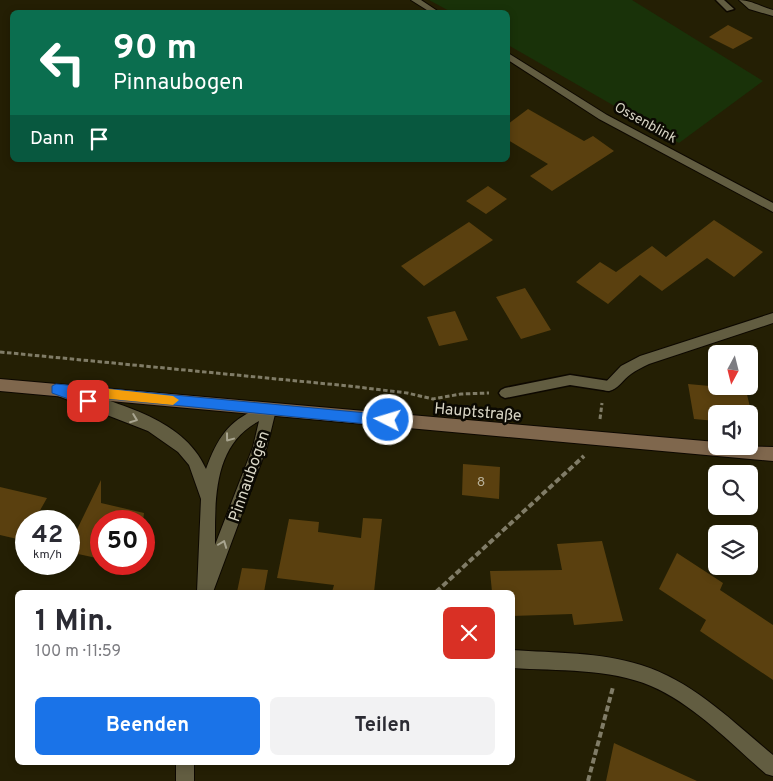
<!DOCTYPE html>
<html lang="de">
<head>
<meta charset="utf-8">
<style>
  body { margin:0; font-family:Overpass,sans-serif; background:#f2f2f3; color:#2b2b33; height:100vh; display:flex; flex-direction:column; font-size:19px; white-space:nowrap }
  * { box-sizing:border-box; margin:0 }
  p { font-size:16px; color:#7c7c81 }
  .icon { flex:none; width:28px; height:28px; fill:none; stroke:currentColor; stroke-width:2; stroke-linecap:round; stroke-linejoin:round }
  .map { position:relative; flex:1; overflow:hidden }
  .sheet { position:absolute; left:15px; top:590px; width:500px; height:175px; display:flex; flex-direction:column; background:#fff; border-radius:8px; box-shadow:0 2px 8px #0003 }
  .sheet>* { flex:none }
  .hud { position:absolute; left:10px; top:10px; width:500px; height:152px; border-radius:8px; box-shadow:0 2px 8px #0003; background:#0b6e4f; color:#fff; overflow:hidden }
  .needle { width:32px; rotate:187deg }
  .buttons { position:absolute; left:708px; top:345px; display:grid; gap:10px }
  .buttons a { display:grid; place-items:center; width:50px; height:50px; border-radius:8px; background:#fff; box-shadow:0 2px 8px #0003; font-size:25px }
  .speed { position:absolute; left:15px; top:510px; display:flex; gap:10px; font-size:25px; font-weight:700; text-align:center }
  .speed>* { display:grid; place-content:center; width:65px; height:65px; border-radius:50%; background:#fff; box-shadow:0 2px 8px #0003; line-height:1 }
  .speed small { font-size:12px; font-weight:400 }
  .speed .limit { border:8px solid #d22; background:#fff; color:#111 }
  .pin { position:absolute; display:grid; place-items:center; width:42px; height:42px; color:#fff; margin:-21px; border-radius:10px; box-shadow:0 2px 8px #0006 }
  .me { position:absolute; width:55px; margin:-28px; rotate:275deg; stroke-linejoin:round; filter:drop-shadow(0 0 4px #0008) }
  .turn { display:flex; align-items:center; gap:18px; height:105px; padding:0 20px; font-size:22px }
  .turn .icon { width:65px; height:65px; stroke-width:2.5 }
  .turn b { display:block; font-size:35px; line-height:42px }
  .then { display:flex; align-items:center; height:48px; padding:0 20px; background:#0003; gap:10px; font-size:19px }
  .round { display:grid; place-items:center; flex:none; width:52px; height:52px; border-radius:8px; background:#f2f2f3 }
  .summary { display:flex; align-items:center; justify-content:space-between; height:85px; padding:0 20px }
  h1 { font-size:30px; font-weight:700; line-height:38px }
  .primary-button { display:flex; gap:10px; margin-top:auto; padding:10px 20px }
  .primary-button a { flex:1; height:58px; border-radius:8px; background:#1a73e8; color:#fff; font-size:20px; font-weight:700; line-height:58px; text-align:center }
  .primary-button a+a { background:#f2f2f3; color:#2b2b33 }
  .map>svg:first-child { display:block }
  .green { fill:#193209 }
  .building { fill:#5a400f }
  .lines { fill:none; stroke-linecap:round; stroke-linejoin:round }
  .service-casing { stroke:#0d0800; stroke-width:3 }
  .minor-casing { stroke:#0d0800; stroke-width:2 }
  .secondary-casing { stroke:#0d0800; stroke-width:2 }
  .path-far1 { stroke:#807c67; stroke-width:3; stroke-dasharray:4.5 2.5; stroke-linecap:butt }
  .path { stroke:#807c67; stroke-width:4; stroke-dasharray:6 3; stroke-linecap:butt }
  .service { fill:#625d41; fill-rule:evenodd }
  .minor { fill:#625d41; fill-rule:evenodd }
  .secondary { fill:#7f674d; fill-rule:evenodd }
  .oneway { stroke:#a9a590 }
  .route { fill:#1a73e8; stroke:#114b97 }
  .slow { fill:#f59e0b }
  .labels { text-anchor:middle; stroke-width:5; stroke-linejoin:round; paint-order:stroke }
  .far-street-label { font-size:14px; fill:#d8d5c5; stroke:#0b0902 }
  .number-label { font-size:14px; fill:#b8b098 }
  .street-label { font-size:16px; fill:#d8d5c5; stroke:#0b0902 }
</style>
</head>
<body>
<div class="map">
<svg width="773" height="781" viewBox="0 0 773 781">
  <rect width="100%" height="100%" fill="#241f04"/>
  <path class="green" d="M 429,0 L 632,0 L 763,81 L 679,143 L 508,45 L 508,12 L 451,12 Z"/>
  <path class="building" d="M 728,25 L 753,38 L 733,49 L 709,37 Z
    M 528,109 L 584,141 L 593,136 L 614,151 L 552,191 L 530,176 L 548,164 L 508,140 L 508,124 Z
    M 488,186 L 507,199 L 486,214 L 466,201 Z
    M 714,220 L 763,252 L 734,277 L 707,258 L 662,291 L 640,275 L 608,304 L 576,282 L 600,262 L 616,272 L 652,246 L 666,257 Z
    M 469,222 L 493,240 L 424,286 L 401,266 Z
    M 525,288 L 551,330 L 521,339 L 496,297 Z
    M 455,311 L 468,340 L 439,346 L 427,317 Z
    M 709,382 L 716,382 L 716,386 L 745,386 L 754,424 L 749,424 L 749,414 L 716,414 L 716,421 L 694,419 L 688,384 L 710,386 Z
    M 463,464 L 500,467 L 499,499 L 462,495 Z
    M 101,480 L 101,503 L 144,513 L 143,521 L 101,521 L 101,559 L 69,552 L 69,546 Z
    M 0,487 L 47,498 L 34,521 L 26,521 L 26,541 L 0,535 Z
    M 363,518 L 382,519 L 374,592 L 332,592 L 334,585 L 277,578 L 289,519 L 319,522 L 318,532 L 361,538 Z
    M 602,541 L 623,621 L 574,625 L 572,614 L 512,616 L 512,592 L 492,592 L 490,571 L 562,570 L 557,544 Z
    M 677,553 L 723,583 L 720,590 L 773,625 L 773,680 L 700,631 L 706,620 L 659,589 Z
    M 242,568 L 268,570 L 264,592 L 237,592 Z
    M 614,743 L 697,781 L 606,781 Z"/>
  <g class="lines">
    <g class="service-casing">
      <path id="service" d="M 716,0 L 724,0 L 734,9 L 727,11 Z
        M 570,375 L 609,381 L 613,383 L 615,386 L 613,389 L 609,391 L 570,385 L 505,398 L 501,396 L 499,393 L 501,390 L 505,388 Z"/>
    </g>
    <g class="minor-casing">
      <path id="minor" d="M 411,0 L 421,0 L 439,12 L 430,12 Z
        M 739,0 C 751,0 761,7 773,10 L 773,16 L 749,9 Z
        M 508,53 L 607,115 L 773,203 L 773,212 L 599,119 L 508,60 Z
        M 773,313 L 773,323 L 649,364 C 643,367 636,370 631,374 C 622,380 616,394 604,390 L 602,386 L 621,366 L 640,356 Z
        M 63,386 C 112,403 183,416 206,469 C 219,433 232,417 269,404 L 274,406 L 276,410 L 267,447 L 213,592 L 197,592 L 201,499 L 189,465 L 178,452 L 148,431 L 58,396 L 56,392 L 58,388 ZM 259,421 L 253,447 L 215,545 C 215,499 213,445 259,421 Z
        M 512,650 C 555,653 600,652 641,665 C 693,681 733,722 773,755 L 773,776 L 766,774 C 731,744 695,705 651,686 C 609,668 558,671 512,668 Z
        M 176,762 L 194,762 L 194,781 L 176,781 Z"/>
    </g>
    <g class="secondary-casing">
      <path id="secondary" d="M 0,379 L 716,442 L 716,446 L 773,447 L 773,461 L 0,391 Z"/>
    </g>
    <path class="path-far1" d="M 0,352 L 349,386 L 407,393 L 433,399 L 461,394 L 489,393
      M 600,419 L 602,403"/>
    <path class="path" d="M 436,592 L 584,456
      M 588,781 L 613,687"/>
    <use href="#service" class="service"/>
    <use href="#minor" class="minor"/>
    <use href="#secondary" class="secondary"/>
  </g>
  <defs><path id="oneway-chevron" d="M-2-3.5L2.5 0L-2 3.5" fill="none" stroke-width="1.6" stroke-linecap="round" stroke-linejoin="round" transform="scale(1.25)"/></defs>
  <g class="oneway">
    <use href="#oneway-chevron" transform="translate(134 419) rotate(21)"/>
    <use href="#oneway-chevron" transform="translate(229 438) rotate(127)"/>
    <use href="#oneway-chevron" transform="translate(223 544) rotate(-69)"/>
  </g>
  <path class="route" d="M 56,384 L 388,415 L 393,420 L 388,426 L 91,397 L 94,401 L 88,406 L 52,393 L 52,386 Z"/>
  <path class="slow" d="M 100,388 L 173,396 L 179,400 L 173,405 L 100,398 L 94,393 Z"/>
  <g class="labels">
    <g class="far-street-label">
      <text transform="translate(646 122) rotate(29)" y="5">Ossenblink</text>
    </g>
    <g class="number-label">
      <text x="481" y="486">8</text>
    </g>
    <g class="street-label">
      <text transform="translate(478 411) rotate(5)" y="6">Hauptstraße</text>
      <text transform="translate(248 476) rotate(-71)" y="6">Pinnaubogen</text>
    </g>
  </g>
</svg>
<div class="buttons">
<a><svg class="needle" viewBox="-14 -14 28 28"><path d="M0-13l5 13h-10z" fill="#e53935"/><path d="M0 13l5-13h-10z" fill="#7c7c81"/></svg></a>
<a><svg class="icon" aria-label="sound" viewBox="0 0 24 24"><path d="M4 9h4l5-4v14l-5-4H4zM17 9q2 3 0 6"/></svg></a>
<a><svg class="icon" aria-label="search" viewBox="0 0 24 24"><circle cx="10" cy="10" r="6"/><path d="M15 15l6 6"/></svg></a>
<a><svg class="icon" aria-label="layers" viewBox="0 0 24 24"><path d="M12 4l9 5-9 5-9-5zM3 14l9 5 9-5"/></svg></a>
</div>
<div class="speed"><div>42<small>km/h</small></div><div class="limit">50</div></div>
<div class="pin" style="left:88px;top:401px;background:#d93025"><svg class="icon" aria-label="arrive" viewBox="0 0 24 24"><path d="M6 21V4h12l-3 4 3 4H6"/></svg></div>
<svg class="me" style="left:388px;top:420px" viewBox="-20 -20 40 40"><circle r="17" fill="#1a73e8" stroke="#fff" stroke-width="3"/><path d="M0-11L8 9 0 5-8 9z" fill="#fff"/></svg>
<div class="hud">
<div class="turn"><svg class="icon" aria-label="left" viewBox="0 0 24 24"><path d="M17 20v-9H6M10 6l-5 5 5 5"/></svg><div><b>90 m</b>Pinnaubogen</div></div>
<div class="then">Dann<svg class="icon" aria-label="arrive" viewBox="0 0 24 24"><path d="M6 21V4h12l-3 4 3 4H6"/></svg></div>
</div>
<section class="sheet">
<div class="summary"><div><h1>1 Min.</h1><p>100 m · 11:59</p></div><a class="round" style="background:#d93025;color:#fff"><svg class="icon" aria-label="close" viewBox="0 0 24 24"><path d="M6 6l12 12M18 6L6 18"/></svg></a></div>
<div class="primary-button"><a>Beenden</a><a>Teilen</a></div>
</section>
</div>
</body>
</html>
